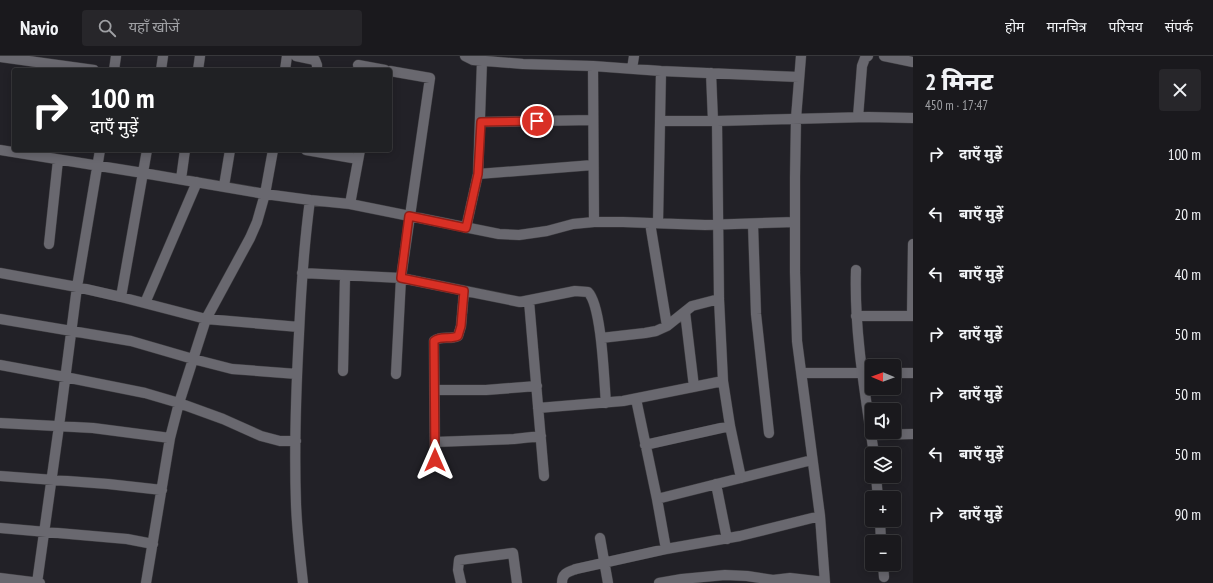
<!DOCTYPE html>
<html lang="hi">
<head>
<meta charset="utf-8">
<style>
  body { margin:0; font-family:"PT Sans Narrow","Noto Sans Devanagari",sans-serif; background:#27262a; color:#f1f3f6; height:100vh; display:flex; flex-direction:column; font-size:15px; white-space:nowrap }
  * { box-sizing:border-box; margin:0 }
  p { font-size:13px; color:#9fa0a4 }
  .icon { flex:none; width:22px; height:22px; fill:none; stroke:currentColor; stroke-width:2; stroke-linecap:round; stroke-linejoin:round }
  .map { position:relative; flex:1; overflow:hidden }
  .drawer { display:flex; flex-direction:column; background:#1a191d; width:300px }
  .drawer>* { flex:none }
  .banner { position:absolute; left:12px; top:12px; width:380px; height:84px; border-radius:4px; box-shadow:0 2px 10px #0003,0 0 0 1px #38383b; background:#202124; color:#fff; overflow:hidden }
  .needle { width:26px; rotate:271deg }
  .buttons { position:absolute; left:865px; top:303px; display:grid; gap:8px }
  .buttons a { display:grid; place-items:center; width:36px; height:36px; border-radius:4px; background:#1a191d; box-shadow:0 2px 10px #0003,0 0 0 1px #38383b; font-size:20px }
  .pin { position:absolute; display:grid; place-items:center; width:34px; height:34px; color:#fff; margin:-17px; border:2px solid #fff; border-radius:50%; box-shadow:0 1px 4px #0007 }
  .me { position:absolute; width:44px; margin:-22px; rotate:0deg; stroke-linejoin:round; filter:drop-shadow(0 0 3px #0008) }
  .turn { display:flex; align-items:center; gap:14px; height:84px; padding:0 12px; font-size:18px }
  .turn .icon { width:52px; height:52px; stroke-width:2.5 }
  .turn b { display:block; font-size:28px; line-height:34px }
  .round { display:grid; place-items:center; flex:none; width:42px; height:42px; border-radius:4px; background:#27262a }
  .summary { display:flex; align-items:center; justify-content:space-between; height:68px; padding:0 12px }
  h1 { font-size:24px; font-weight:800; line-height:30px }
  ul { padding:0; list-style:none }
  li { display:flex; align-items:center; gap:12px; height:60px; padding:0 12px }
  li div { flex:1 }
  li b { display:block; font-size:15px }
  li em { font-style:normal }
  header { display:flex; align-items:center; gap:24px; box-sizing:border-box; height:56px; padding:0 20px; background:#1a191d; border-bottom:1px solid #38383b }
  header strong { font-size:19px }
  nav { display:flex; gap:22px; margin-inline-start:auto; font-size:14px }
  .search { width:280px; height:36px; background:#27262a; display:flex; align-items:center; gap:10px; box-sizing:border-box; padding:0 14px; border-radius:4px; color:#9fa0a4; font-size:15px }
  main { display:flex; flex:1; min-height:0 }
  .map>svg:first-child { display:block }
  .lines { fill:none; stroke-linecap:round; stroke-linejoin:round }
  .minor-casing { stroke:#3e3d41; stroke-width:11 }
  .minor { stroke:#69686f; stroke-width:10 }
  .route-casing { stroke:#8d1f18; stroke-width:10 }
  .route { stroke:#d93025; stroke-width:7 }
</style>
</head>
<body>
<header>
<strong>Navio</strong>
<div class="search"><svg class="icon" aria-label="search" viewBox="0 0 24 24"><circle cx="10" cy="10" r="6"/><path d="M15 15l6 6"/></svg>यहाँ खोजें</div>
<nav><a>होम</a><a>मानचित्र</a><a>परिचय</a><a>संपर्क</a></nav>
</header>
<main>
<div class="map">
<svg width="913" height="527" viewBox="0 0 913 527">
  <rect width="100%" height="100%" fill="#222127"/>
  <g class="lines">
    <g class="minor-casing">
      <path id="minor" d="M 296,0 L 315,4 L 317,9 L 317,14
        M 465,0 L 473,4 L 523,8 L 593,10 L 661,15 L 799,21
        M 801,0 L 796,62 L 795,121 L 795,216 L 797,285 L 820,460 L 825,527
        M 884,0 L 913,6
        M 0,1 L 94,14
        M 358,9 L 385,14
        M 593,10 L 594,166
        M 632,13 L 634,0
        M 114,14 L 116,0
        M 161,14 L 163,0
        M 198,14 L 200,0
        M 285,14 L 287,0
        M 390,15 L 430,22 L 401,222 L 396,318
        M 711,17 L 713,65
        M 858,61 L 862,10 L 865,2 L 868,0
        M 660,65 L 717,65 L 868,61 L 913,62
        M 717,65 L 719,243 L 723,325 L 730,370 L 741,422
        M 481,66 L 593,64
        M 0,94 L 143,117 L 265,138 L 310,144 L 350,148 L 499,178 L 519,179 L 547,175 L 573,168 L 594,166 L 623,166 L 705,169 L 795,166
        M 306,94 L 358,103
        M 478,118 L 593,109
        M 181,123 L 185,94
        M 224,130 L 230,94
        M 350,148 L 360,94
        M 650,167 L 667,270
        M 658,167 L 661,15
        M 753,168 L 756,258 L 769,377
        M 466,172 L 478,118 L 482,5
        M 49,188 L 58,104
        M 856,214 C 854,275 865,337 874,398
        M 0,217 L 77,231 L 121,241 L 206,263 L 299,271
        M 302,217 L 401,222 L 520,246 L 575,235 L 588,236 C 602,250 604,325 606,347
        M 121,241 L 147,94
        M 529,245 L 544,420
        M 145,247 L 197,126
        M 685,256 L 694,331
        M 856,260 L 913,260
        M 912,260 L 913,188
        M 0,263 L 131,285 L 193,303 L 232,313 L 297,318
        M 601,282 L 645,277 L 656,275 L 667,270 L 692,250 L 719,243
        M 0,309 L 65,321 L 145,337 L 179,347 L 223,363 L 261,380 L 280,385 L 296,385
        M 343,315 L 345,220
        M 802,317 L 872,317
        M 894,317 L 913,317
        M 435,334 L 486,334 L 537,330
        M 636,343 L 657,443 L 666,493
        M 538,352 L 623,345 L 723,325
        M 0,367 L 93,372 L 170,382
        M 871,379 L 913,378
        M 435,386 L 514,383 L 541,380
        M 645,389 L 730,370
        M 435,403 L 434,285 C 441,279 450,284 458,280 L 461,270 L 464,235
        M 0,420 L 108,428 L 162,434
        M 876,420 L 878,442
        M 716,428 L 727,483
        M 657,443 L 812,404
        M 880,464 L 881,486
        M 0,472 L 127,483 L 153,488
        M 600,482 L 608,527
        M 883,508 L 884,521
        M 0,522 L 40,527
        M 37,527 L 59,370 L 77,231 L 100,94
        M 146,527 L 170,382 L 179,347 L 206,263 L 250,182 L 257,166 L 265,138 L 273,94
        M 303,527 C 300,501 297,474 296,448 C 294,392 296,334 299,278 C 301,233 304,189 310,144
        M 461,527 L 458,514 L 459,504 L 513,497 L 517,527
        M 562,527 C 562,517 568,516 576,513 L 666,493 L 740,480 L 820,460
        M 659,527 L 682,523 L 725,519 L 747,520 L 773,524 L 790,522 L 825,526"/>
    </g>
    <use href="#minor" class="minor"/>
  </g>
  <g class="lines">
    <g class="route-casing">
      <path id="route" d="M 435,404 L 434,285 C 441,279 450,284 458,280 L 461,270 L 464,235 L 401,222 L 409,160 L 466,172 L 478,118 L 481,66 L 537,65"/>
    </g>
    <use href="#route" class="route"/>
  </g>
</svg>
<div class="buttons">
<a><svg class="needle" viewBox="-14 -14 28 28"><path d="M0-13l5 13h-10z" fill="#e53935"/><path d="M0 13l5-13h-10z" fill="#9fa0a4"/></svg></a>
<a><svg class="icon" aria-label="sound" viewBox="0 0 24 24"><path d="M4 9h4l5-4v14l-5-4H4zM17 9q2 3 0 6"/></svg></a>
<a><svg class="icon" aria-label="layers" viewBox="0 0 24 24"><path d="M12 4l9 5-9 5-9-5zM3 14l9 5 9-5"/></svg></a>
<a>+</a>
<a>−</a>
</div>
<div class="pin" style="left:537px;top:65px;background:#d93025"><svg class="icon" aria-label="arrive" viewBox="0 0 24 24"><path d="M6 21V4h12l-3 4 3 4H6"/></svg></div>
<svg class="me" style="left:435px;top:404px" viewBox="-20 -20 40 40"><path d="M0-17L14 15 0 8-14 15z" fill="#d93025" stroke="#fff" stroke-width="4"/></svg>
<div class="banner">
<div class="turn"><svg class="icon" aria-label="right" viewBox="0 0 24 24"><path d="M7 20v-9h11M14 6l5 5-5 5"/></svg><div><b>100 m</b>दाएँ मुड़ें</div></div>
</div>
</div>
<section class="drawer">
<div class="summary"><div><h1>2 मिनट</h1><p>450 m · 17:47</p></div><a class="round"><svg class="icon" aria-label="close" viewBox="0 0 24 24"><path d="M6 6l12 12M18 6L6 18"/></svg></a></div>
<ul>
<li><svg class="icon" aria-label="right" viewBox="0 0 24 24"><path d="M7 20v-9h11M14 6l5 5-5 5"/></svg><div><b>दाएँ मुड़ें</b></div><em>100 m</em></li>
<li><svg class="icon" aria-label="left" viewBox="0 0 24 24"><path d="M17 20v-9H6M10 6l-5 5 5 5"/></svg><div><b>बाएँ मुड़ें</b></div><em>20 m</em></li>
<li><svg class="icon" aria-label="left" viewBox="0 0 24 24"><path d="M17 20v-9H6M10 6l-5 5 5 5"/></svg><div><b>बाएँ मुड़ें</b></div><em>40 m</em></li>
<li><svg class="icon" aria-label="right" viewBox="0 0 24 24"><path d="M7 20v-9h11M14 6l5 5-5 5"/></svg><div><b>दाएँ मुड़ें</b></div><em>50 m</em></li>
<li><svg class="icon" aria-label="right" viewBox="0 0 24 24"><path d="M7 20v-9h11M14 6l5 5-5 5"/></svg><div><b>दाएँ मुड़ें</b></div><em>50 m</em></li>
<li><svg class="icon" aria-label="left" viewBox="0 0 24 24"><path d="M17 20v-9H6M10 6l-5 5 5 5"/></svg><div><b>बाएँ मुड़ें</b></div><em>50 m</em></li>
<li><svg class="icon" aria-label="right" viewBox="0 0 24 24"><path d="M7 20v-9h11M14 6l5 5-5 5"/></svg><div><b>दाएँ मुड़ें</b></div><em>90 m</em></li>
</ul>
</section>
</main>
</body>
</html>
